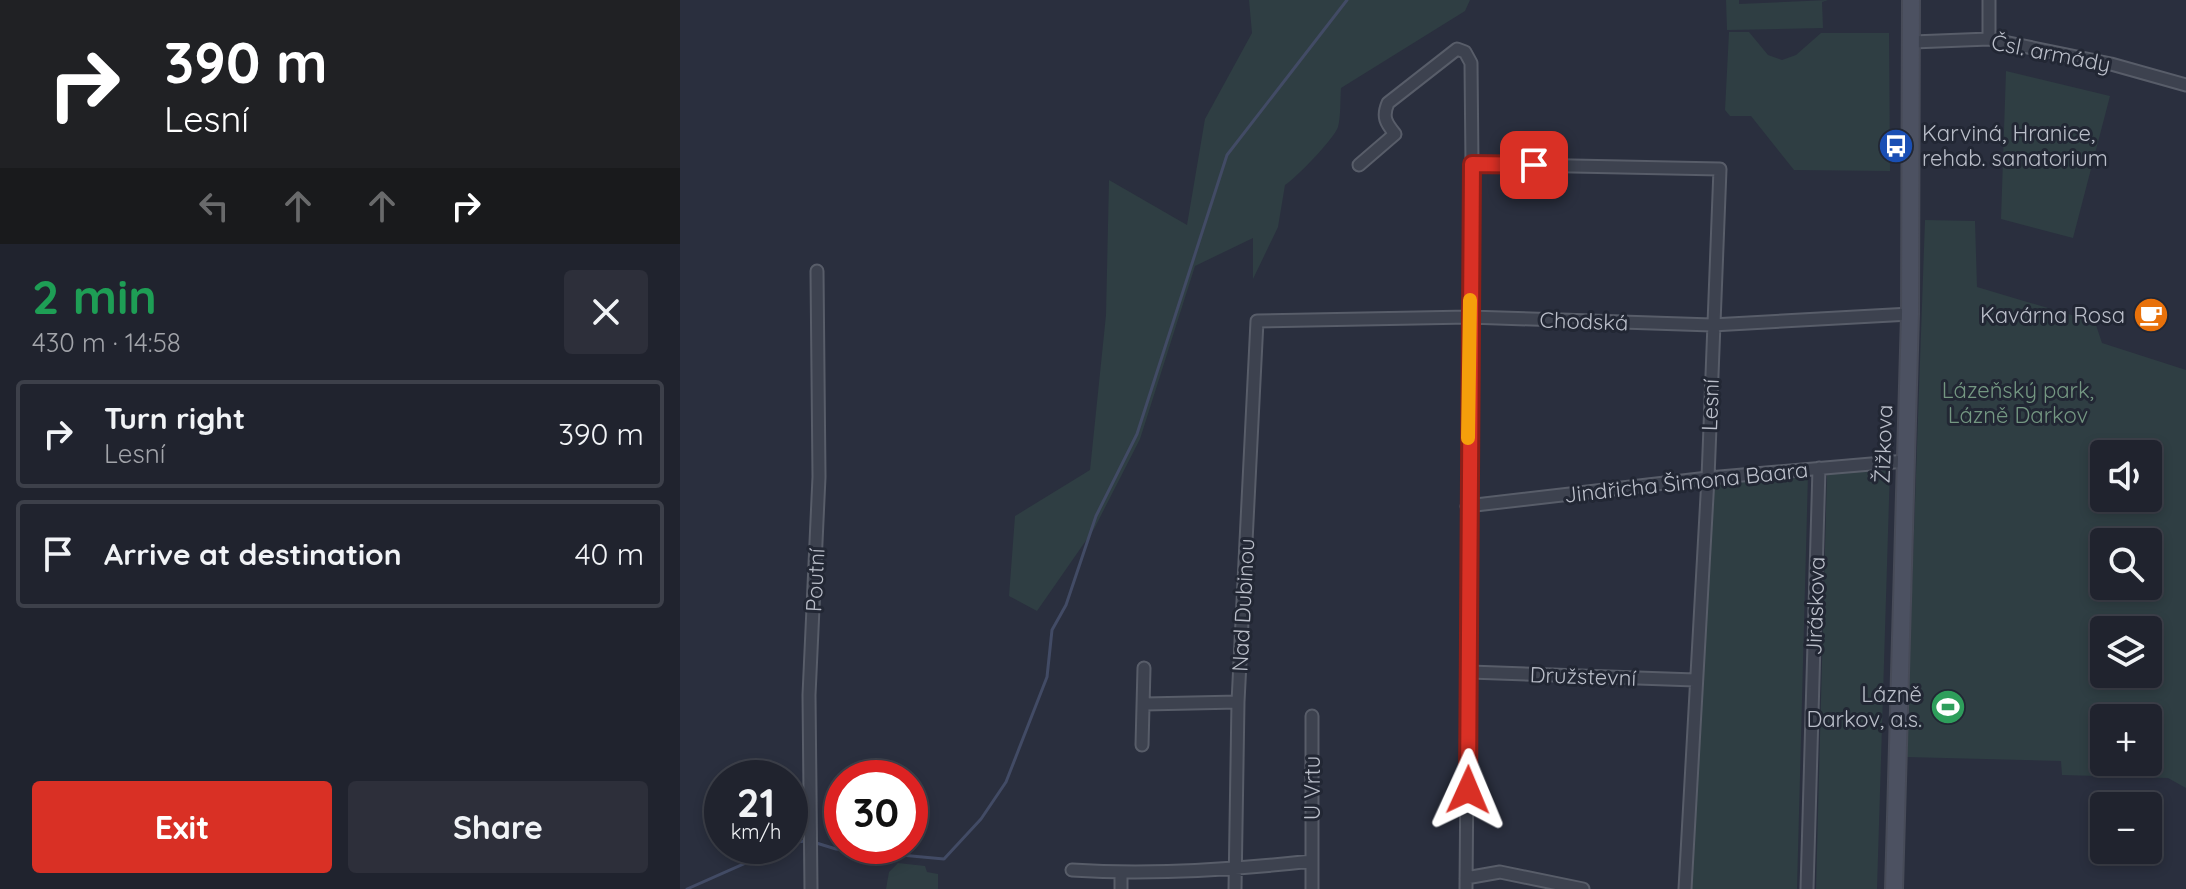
<!DOCTYPE html>
<html lang="en">
<head>
<meta charset="utf-8">
<style>
  body { margin:0; font-family:Quicksand,sans-serif; background:#2d2f3a; color:#f1f3f6; height:100vh; display:flex; flex-direction:column; font-size:30px; white-space:nowrap }
  * { box-sizing:border-box; margin:0 }
  p { font-size:26px; color:#a2a4aa }
  .icon { flex:none; width:44px; height:44px; fill:none; stroke:currentColor; stroke-width:2; stroke-linecap:round; stroke-linejoin:round }
  .map { position:relative; flex:1; overflow:hidden }
  .side { display:flex; flex-direction:column; background:#20232e; width:680px }
  .side>* { flex:none }
  .top-card { background:#202124; color:#fff; overflow:hidden }
  .controls { position:absolute; left:1410px; top:440px; display:grid; gap:16px }
  .controls a { display:grid; place-items:center; width:72px; height:72px; border-radius:8px; background:#20232e; box-shadow:0 4px 12px #0003,0 0 0 2px #3d404a; font-size:40px }
  .speed { position:absolute; left:24px; top:760px; display:flex; gap:16px; font-size:40px; font-weight:700; text-align:center }
  .speed>* { display:grid; place-content:center; width:104px; height:104px; border-radius:50%; background:#20232e; box-shadow:0 4px 12px #0003,0 0 0 2px #3d404a; line-height:1 }
  .speed small { font-size:20px; font-weight:400 }
  .speed .limit { border:12px solid #d22; background:#fff; color:#111 }
  .pin { position:absolute; display:grid; place-items:center; width:68px; height:68px; color:#fff; margin:-34px; border-radius:16px; box-shadow:0 4px 12px #0006 }
  .me { position:absolute; width:88px; margin:-44px; rotate:1deg; stroke-linejoin:round; filter:drop-shadow(0 0 6px #0008) }
  .turn { display:flex; align-items:center; gap:28px; height:168px; padding:0 32px; font-size:36px }
  .turn .icon { width:104px; height:104px; stroke-width:2.5 }
  .turn b { display:block; font-size:56px; line-height:68px }
  .lanes { display:flex; align-items:center; height:76px; padding:0 32px; background:#0003; justify-content:center; gap:40px; direction:ltr }
  .lanes .off { opacity:.35 }
  .round { display:grid; place-items:center; flex:none; width:84px; height:84px; border-radius:8px; background:#2d2f3a }
  .summary { display:flex; align-items:center; justify-content:space-between; height:136px; padding:0 32px }
  h1 { font-size:48px; font-weight:700; line-height:60px; color:#1e9e55 }
  .action { display:flex; gap:16px; margin-top:auto; padding:16px 32px }
  .action a { flex:1; height:92px; border-radius:8px; background:#d93025; color:#fff; font-size:32px; font-weight:700; line-height:92px; text-align:center }
  .action a+a { background:#2d2f3a; color:#f1f3f6 }
  ul { padding:0; list-style:none }
  li { display:flex; align-items:center; gap:24px; height:108px; margin:0 16px 12px; padding:0 16px; border:4px solid #3d404a; border-radius:8px }
  li div { flex:1 }
  li b { display:block; font-size:30px }
  li em { font-style:normal }
  main { display:flex; flex:1; min-height:0 }
  .map>svg:first-child { display:block }
  .green { fill:#2f3e43; fill-rule:evenodd }
  .lines { fill:none; stroke-linecap:round; stroke-linejoin:round }
  .stream { stroke:#424b65; stroke-width:3 }
  .street-casing { stroke:#585d69; stroke-width:15 }
  .secondary-casing { stroke:#474b58; stroke-width:20 }
  .street { stroke:#3d424f; stroke-width:11 }
  .secondary { stroke:#4c5161; stroke-width:16 }
  .route-casing { stroke:#8d1f18; stroke-width:20 }
  .route { stroke:#d93025; stroke-width:14 }
  .slow { stroke:#f59e0b; stroke-width:14 }
  .labels { text-anchor:middle; stroke-width:6; stroke-linejoin:round; paint-order:stroke }
  .street-label { font-size:22px; fill:#babec9; stroke:#222734 }
  .poi-label { font-size:22px; fill:#babec9; stroke:#222734; text-anchor:end }
  .park-label { font-size:22px; fill:#749782; stroke:#222734 }
</style>
</head>
<body>
<main>
<section class="side">
<div class="top-card">
<div class="turn"><svg class="icon" aria-label="right" viewBox="0 0 24 24"><path d="M7 20v-9h11M14 6l5 5-5 5"/></svg><div><b>390 m</b>Lesní</div></div>
<div class="lanes"><svg class="icon off" aria-label="left" viewBox="0 0 24 24"><path d="M17 20v-9H6M10 6l-5 5 5 5"/></svg><svg class="icon off" aria-label="ahead" viewBox="0 0 24 24"><path d="M12 20V5M6 11l6-6 6 6"/></svg><svg class="icon off" aria-label="ahead" viewBox="0 0 24 24"><path d="M12 20V5M6 11l6-6 6 6"/></svg><svg class="icon" aria-label="right" viewBox="0 0 24 24"><path d="M7 20v-9h11M14 6l5 5-5 5"/></svg></div>
</div>
<div class="summary"><div><h1>2 min</h1><p>430 m · 14:58</p></div><a class="round"><svg class="icon" aria-label="close" viewBox="0 0 24 24"><path d="M6 6l12 12M18 6L6 18"/></svg></a></div>
<ul>
<li><svg class="icon" aria-label="right" viewBox="0 0 24 24"><path d="M7 20v-9h11M14 6l5 5-5 5"/></svg><div><b>Turn right</b><p>Lesní</p></div><em>390 m</em></li>
<li><svg class="icon" aria-label="arrive" viewBox="0 0 24 24"><path d="M6 21V4h12l-3 4 3 4H6"/></svg><div><b>Arrive at destination</b></div><em>40 m</em></li>
</ul>
<div class="action"><a>Exit</a><a>Share</a></div>
</section>
<div class="map">
<svg width="1506" height="889" viewBox="0 0 1506 889">
  <rect width="100%" height="100%" fill="#2a2f3e"/>
  <path class="green" d="M 569,0 L 790,0 L 785,11 L 661,88 C 660,100 661,116 658,127 C 654,139 615,179 605,185 L 598,227 L 573,279 L 573,238 L 515,266 L 460,439 L 414,529 L 357,611 L 329,596 L 335,516 L 410,470 L 426,315 L 429,180 L 507,225 L 525,119 L 572,33 Z
    M 1046,0 L 1059,0 L 1059,4 L 1148,0 L 1142,2 L 1143,28 L 1047,30 Z
    M 1049,32 L 1069,32 L 1088,55 L 1102,60 L 1116,55 L 1141,33 L 1209,33 L 1210,171 L 1114,170 L 1071,116 L 1050,116 L 1045,110 Z
    M 1326,71 L 1430,96 L 1393,238 L 1321,219 Z
    M 1245,220 L 1295,221 L 1297,287 L 1415,322 L 1422,343 L 1506,370 L 1506,788 L 1488,778 L 1382,775 L 1381,761 L 1226,757 ZM 1424,454 L 1468,454 L 1468,498 L 1424,498 ZM 1424,542 L 1468,542 L 1468,586 L 1424,586 ZM 1424,630 L 1468,630 L 1468,674 L 1424,674 ZM 1424,718 L 1468,718 L 1468,762 L 1424,762 Z
    M 1210,468 L 1197,889 L 1136,889 L 1147,473 Z
    M 1128,474 L 1117,889 L 1011,889 L 1030,489 L 1035,482 Z
    M 218,863 L 245,866 L 247,872 L 258,874 L 258,889 L 206,889 L 209,872 Z"/>
  <g class="lines">
    <path class="stream" d="M 133,842 L 156,849 L 264,859 L 301,819 L 326,782 L 367,677 L 372,630 L 386,605 L 416,516 L 457,434 L 547,155 L 667,0
      M 110,843 L 125,841
      M 7,889 L 104,846"/>
    <g class="street-casing">
      <path id="street" d="M 1309,39 L 1309,0
        M 1233,42 L 1309,39 L 1431,64 L 1506,85
        M 792,164 L 1040,169 L 1028,478 L 1005,889
        M 679,165 L 715,134 C 706,123 702,117 708,103 L 777,49 L 785,52 L 791,63 L 792,164 L 786,889
        M 787,506 L 1028,478 L 1226,461
        M 790,672 L 1015,680
        M 465,704 L 558,702
        M 462,745 L 464,668
        M 392,870 C 472,875 552,870 632,861
        M 786,878 L 820,872 L 903,889
        M 131,889 L 129,695 L 139,477 L 137,271
        M 441,889 L 441,873
        M 555,889 L 558,702 L 577,321 L 789,317 L 1032,325 L 1230,314
        M 632,889 L 632,716
        M 1127,889 L 1139,468"/>
    </g>
    <g class="secondary-casing">
      <path id="secondary" d="M 1214,889 L 1230,314 L 1231,0"/>
    </g>
    <use href="#street" class="street"/>
    <use href="#secondary" class="secondary"/>
  </g>
  <g class="lines">
    <g class="route-casing">
      <path id="route" d="M 788,790 L 792,164 L 854,165"/>
    </g>
    <use href="#route" class="route"/>
    <path class="slow" d="M 788,438 L 790,300"/>
  </g>
  <defs>
    <g id="bus-disc" transform="scale(1.8)"><circle r="9.5" fill="#1a4fb4" stroke="#222734"/><path d="M-5-6H5V4H4V6H2V4H-2V6H-4V4H-5ZM-3.5-4V0h7V-4ZM-3.5 1.2v1.5H-2V1.2ZM2 1.2v1.5H3.5V1.2Z" fill="#fff"/></g>
    <g id="cafe-disc" transform="scale(1.8)"><circle r="9.5" fill="#e8710a" stroke="#222734"/><path d="M-5.5-4.5H6V0H3Q3 3.5 0 3.5H-2.5Q-5.5 3.5-5.5 0ZM3-3.2v2h1.7v-2ZM-6 4.5H4V6H-6Z" fill="#fff"/></g>
    <g id="stadium-disc" transform="scale(1.8)"><circle r="9.5" fill="#2e9e5b" stroke="#222734"/><path d="M0-5a6.5 5 0 1 0 0 10a6.5 5 0 1 0 0-10ZM-3.5-1.8h7v3.6h-7Z" fill="#fff"/></g>
  </defs>
  <g fill-rule="evenodd">
    <use href="#bus-disc" x="1216" y="146"/>
    <use href="#cafe-disc" x="1471" y="315"/>
    <use href="#stadium-disc" x="1268" y="707"/>
  </g>
  <g class="labels">
    <g class="street-label">
      <text transform="translate(1371 53) rotate(11)" y="8">Čsl. armády</text>
      <text transform="translate(904 321) rotate(2)" y="8">Chodská</text>
      <text transform="translate(1030 405) rotate(-88)" y="8">Lesní</text>
      <text transform="translate(1203 444) rotate(-88)" y="8">Žižkova</text>
      <text transform="translate(1006 482) rotate(-6)" y="8">Jindřicha Šimona Baara</text>
      <text transform="translate(135 580) rotate(-87)" y="8">Poutní</text>
      <text transform="translate(563 605) rotate(-87)" y="8">Nad Dubinou</text>
      <text transform="translate(1135 606) rotate(-88)" y="8">Jiráskova</text>
      <text transform="translate(903 676) rotate(2)" y="8">Družstevní</text>
      <text transform="translate(632 788) rotate(-90)" y="8">U Vrtu</text>
    </g>
    <g class="poi-label">
      <text x="1242" y="141" text-anchor="start">Karviná, Hranice,<tspan x="1242" dy="25">rehab. sanatorium</tspan></text>
      <text x="1445" y="323">Kavárna Rosa</text>
      <text x="1242" y="702">Lázně<tspan x="1242" dy="25">Darkov, a.s.</tspan></text>
    </g>
    <g class="park-label">
      <text x="1338" y="398">Lázeňský park,<tspan x="1338" dy="25">Lázně Darkov</tspan></text>
    </g>
  </g>
</svg>
<div class="controls">
<a><svg class="icon" aria-label="sound" viewBox="0 0 24 24"><path d="M4 9h4l5-4v14l-5-4H4zM17 9q2 3 0 6"/></svg></a>
<a><svg class="icon" aria-label="search" viewBox="0 0 24 24"><circle cx="10" cy="10" r="6"/><path d="M15 15l6 6"/></svg></a>
<a><svg class="icon" aria-label="layers" viewBox="0 0 24 24"><path d="M12 4l9 5-9 5-9-5zM3 14l9 5 9-5"/></svg></a>
<a>+</a>
<a>−</a>
</div>
<div class="speed"><div>21<small>km/h</small></div><div class="limit">30</div></div>
<div class="pin" style="left:854px;top:165px;background:#d93025"><svg class="icon" aria-label="arrive" viewBox="0 0 24 24"><path d="M6 21V4h12l-3 4 3 4H6"/></svg></div>
<svg class="me" style="left:788px;top:790px" viewBox="-20 -20 40 40"><path d="M0-17L14 15 0 8-14 15z" fill="#d93025" stroke="#fff" stroke-width="4"/></svg>
</div>
</main>
</body>
</html>
